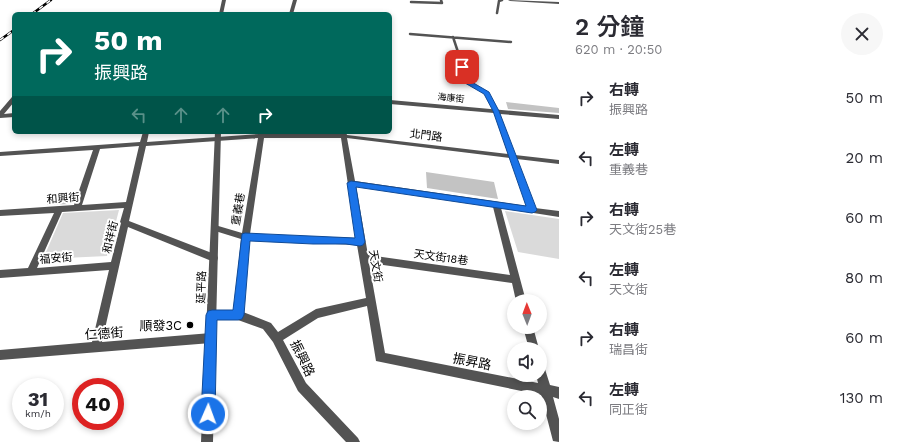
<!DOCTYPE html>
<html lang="zh-TW">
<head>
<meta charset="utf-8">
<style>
  body { margin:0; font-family:"Work Sans","Noto Sans TC",sans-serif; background:#f7f7f7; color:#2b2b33; height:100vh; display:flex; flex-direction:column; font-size:15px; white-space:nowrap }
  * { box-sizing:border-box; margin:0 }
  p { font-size:13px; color:#7c7c81 }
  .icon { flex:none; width:22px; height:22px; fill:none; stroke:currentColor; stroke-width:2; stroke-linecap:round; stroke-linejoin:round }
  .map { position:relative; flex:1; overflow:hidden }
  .sheet { display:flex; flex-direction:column; background:#fff; width:340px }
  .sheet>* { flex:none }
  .guide { position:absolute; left:12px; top:12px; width:380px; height:122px; border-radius:6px; box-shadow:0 2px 6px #0003; background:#00695c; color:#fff; overflow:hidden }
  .needle { width:26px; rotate:359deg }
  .tools { position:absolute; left:507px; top:294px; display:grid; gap:8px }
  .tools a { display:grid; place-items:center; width:40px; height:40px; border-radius:50%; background:#fff; box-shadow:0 2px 6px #0003; font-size:20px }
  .speed { position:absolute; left:12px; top:378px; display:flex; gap:8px; font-size:20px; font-weight:700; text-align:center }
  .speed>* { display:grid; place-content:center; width:52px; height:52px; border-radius:50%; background:#fff; box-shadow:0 2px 6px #0003; line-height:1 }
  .speed small { font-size:10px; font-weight:400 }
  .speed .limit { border:6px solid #d22; background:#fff; color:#111 }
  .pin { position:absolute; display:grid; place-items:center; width:34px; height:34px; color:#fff; margin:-17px; border-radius:8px; box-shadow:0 2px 6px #0006 }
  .me { position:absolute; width:44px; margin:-22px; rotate:2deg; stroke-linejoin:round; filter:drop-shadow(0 0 3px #0008) }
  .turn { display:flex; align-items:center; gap:14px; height:84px; padding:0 16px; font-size:18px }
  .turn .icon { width:52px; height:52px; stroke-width:2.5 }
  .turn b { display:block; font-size:28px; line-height:34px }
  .lanes { display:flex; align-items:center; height:38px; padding:0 16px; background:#0003; justify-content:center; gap:20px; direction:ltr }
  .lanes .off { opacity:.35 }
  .round { display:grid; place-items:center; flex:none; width:42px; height:42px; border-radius:21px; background:#f7f7f7 }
  .summary { display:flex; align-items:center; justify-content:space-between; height:68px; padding:0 16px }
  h1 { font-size:24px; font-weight:600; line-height:30px }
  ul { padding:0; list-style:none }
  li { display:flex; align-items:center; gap:12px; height:60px; padding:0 16px }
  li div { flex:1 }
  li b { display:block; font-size:15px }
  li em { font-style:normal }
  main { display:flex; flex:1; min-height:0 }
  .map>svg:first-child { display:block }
  .green { fill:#dadada }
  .building { fill:#c3c3c3 }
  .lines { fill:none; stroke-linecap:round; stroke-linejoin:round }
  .path { stroke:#757575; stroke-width:1; stroke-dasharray:0.5 1; stroke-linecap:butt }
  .service-far1 { stroke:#535353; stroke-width:2.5 }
  .service { stroke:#535353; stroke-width:3 }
  .minor { fill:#535353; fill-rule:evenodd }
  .tertiary { fill:#535353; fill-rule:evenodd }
  .rail-casing { stroke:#000; stroke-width:2.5 }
  .rail { stroke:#fff; stroke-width:1.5; stroke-dasharray:4.5; stroke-linecap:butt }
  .route { fill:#1a73e8; stroke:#114b97 }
  .poi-dot { fill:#000; stroke:#fff; stroke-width:1.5 }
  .labels { text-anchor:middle; stroke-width:4; stroke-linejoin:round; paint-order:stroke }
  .far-street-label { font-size:9px; fill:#000; stroke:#fff }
  .street-label { font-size:11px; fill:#000; stroke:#fff }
  .near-poi-label { font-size:13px; fill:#000; stroke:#fff; text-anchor:end }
  .near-street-label { font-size:13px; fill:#000; stroke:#fff }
</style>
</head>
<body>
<main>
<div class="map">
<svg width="559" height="442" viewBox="0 0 559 442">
  <rect width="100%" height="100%" fill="#fff"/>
  <path class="green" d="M 119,210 L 107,256 L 43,259 L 63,213 Z
    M 505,211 L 559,219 L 559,259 L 518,252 Z"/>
  <path class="building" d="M 506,102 L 559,108 L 559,113 L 508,109 Z
    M 426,172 L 494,182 L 498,199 L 427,188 Z
    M 75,196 L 72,204 L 47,205 L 50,198 Z"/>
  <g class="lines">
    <path class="path" d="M 34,14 L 52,0
      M 0,40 L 14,29"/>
    <path class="service-far1" d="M 411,2 L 442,3 L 441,0
      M 497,13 L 499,1 L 502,0
      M 410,34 L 511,42
      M 453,37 L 458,52"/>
    <path class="service" d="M 457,51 L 467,82 L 487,93 L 496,111"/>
    <path class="minor" d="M 293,0 L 297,0 L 293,14 L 289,14 Z
      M 508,0 L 559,2 L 559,4 L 510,1 Z
      M 14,96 L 14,102 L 4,114 L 14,113 L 14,117 L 0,118 L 0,111 L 12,97 Z
      M 390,100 L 559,115 L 559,119 L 500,114 L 515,155 L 559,160 L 559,164 L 517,159 L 535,208 L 559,211 L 559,217 L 501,208 L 526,301 L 516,301 L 512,283 L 369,263 L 385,353 L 538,383 L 536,375 L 540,375 L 540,365 L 544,366 L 550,385 L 559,387 L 559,399 L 553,397 L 559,419 L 559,442 L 553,441 L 541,395 L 376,361 L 367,306 L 318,318 L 283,340 L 306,383 L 358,438 L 360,442 L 346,442 L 298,391 L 273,342 L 263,329 L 238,320 L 212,320 L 209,318 L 207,315 L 209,312 L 212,310 L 234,310 L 241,239 L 212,230 L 211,228 L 212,226 L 215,225 L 242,233 L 258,138 L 146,146 L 129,221 L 217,255 L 218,258 L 217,261 L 214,262 L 128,227 L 102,342 L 211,333 L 215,334 L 216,338 L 215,342 L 211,343 L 0,360 L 0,350 L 92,342 L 109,270 L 0,278 L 0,270 L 28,268 L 54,213 L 0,216 L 0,210 L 74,205 L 93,150 L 0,156 L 0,152 L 140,142 L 143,132 L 149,132 L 147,142 L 259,134 L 260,132 L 264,132 L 265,134 L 340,134 L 340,132 L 346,132 L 347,135 L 508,154 L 494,113 L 390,104 ZM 264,138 L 341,138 L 356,238 L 250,234 ZM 347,138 L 510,158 L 527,206 L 355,181 ZM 139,146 L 126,202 L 82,205 L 100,149 ZM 356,186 L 493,207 L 510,275 L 368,255 ZM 124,208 L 120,222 L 121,223 L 111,262 L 37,268 L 62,212 ZM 249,240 L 357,245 L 366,298 L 316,309 L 278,332 L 271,323 L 243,312 Z
      M 523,327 L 533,327 L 539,349 L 529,349 Z"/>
    <path class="tertiary" d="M 222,0 L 226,0 L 223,14 L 219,14 Z
      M 215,132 L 221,132 L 213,442 L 201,442 Z"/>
    <g class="rail-casing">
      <path id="rail" d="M 32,14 L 51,0
        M 0,40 L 14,30"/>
    </g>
    <use href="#rail" class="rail"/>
  </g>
  <path class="route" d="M 460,66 L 465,67 L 470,81 L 489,92 L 499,111 L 537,210 L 535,212 L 532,213 L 356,187 L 365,242 L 363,245 L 360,246 L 346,244 L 313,244 L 250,241 L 244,315 L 242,319 L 238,320 L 217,320 L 215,414 L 213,418 L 208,420 L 203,418 L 201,414 L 206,315 L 208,311 L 212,310 L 233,310 L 242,234 L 245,233 L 355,238 L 347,183 L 351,181 L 526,206 L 493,111 L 484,94 L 465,83 Z"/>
  <circle class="poi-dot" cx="190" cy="325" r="4"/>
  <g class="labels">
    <g class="far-street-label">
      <text transform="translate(451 98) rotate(5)" y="3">海康街</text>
    </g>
    <g class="street-label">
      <text transform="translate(426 135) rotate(7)" y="4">北門路</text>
      <text transform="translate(63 198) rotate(-4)" y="4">和興街</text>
      <text transform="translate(238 209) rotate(-81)" y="4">重義巷</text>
      <text transform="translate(110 237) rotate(-77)" y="4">和祥街</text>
      <text transform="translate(441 257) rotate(8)" y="4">天文街18巷</text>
      <text transform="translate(56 258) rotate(-4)" y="4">福安街</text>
      <text transform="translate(376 266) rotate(80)" y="4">天文街</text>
      <text transform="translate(201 287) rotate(-88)" y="4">延平路</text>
    </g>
    <g class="near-poi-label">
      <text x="182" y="330">順發3C</text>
    </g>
    <g class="near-street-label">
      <text transform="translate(104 333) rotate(-4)" y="5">仁德街</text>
      <text transform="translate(303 358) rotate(64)" y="5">振興路</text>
      <text transform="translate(472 361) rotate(11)" y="5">振昇路</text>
    </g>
  </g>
</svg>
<div class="tools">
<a><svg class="needle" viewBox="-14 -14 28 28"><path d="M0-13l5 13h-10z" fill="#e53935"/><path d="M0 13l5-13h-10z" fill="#7c7c81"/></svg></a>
<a><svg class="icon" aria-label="sound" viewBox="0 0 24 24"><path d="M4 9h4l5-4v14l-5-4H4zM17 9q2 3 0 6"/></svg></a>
<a><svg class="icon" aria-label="search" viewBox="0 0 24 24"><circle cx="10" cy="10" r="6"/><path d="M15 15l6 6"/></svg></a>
</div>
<div class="speed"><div>31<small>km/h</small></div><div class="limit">40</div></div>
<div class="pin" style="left:462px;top:67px;background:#d93025"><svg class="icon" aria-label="arrive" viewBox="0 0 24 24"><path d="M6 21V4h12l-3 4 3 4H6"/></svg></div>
<svg class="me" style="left:208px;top:414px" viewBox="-20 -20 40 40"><circle r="17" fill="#1a73e8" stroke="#fff" stroke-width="3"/><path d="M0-11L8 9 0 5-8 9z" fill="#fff"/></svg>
<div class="guide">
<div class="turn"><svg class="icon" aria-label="right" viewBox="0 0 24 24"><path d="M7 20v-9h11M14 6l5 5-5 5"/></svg><div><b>50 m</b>振興路</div></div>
<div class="lanes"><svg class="icon off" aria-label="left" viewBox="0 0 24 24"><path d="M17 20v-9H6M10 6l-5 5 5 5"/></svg><svg class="icon off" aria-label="ahead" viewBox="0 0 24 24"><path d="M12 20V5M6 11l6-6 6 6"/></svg><svg class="icon off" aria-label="ahead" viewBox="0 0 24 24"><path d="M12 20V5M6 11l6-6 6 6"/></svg><svg class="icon" aria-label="right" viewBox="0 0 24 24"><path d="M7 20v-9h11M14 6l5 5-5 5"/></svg></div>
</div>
</div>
<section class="sheet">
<div class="summary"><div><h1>2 分鐘</h1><p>620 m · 20:50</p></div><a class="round"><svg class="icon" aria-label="close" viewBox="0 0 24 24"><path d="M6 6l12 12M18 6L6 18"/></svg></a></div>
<ul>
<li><svg class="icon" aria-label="right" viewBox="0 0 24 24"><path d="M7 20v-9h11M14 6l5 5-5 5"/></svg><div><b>右轉</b><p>振興路</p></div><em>50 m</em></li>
<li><svg class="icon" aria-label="left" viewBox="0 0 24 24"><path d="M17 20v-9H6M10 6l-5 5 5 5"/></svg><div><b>左轉</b><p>重義巷</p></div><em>20 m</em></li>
<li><svg class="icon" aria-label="right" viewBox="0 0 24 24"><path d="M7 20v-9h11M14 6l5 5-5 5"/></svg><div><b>右轉</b><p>天文街25巷</p></div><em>60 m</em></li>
<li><svg class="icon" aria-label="left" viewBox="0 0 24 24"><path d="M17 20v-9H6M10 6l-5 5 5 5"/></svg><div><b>左轉</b><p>天文街</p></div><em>80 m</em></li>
<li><svg class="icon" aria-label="right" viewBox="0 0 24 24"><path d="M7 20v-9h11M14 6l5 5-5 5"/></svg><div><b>右轉</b><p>瑞昌街</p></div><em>60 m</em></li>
<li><svg class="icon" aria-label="left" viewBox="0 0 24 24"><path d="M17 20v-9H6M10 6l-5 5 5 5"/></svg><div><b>左轉</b><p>同正街</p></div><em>130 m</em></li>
</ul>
</section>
</main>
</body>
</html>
